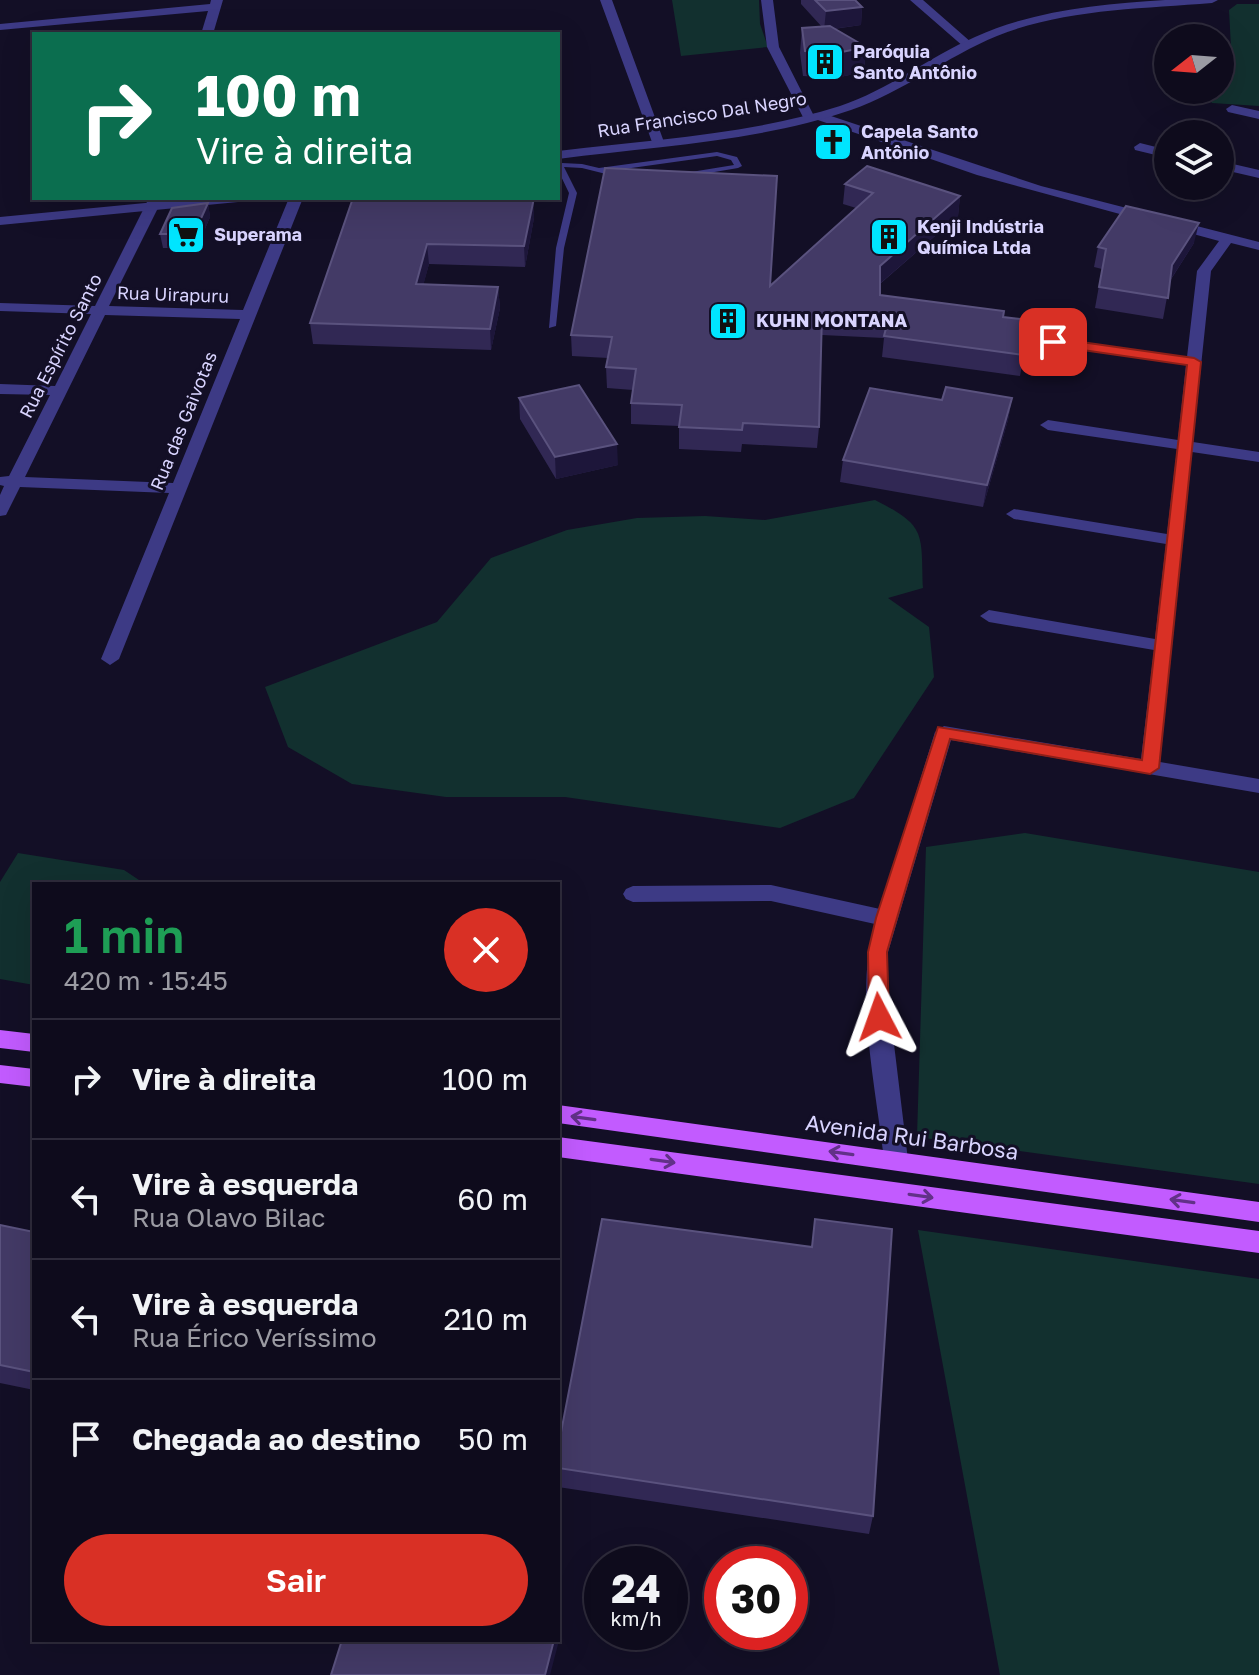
<!DOCTYPE html>
<html lang="pt">
<head>
<meta charset="utf-8">
<style>
  body { margin:0; font-family:"Golos Text",sans-serif; background:#171425; color:#f1f3f6; height:100vh; display:flex; flex-direction:column; font-size:30px; white-space:nowrap }
  * { box-sizing:border-box; margin:0 }
  p { font-size:26px; color:#9b9ba3 }
  .icon { flex:none; width:44px; height:44px; fill:none; stroke:currentColor; stroke-width:2; stroke-linecap:round; stroke-linejoin:round }
  .map { position:relative; flex:1; overflow:hidden }
  .side { position:absolute; left:32px; top:882px; width:528px; height:760px; display:flex; flex-direction:column; background:#0e0b1c; border-radius:0px; box-shadow:0 8px 32px #0002,0 0 0 2px #2e2b3b }
  .side>* { flex:none }
  .hud { position:absolute; left:32px; top:32px; width:528px; height:168px; border-radius:0px; box-shadow:0 8px 32px #0002,0 0 0 2px #2e2b3b; background:#0b6e4f; color:#fff; overflow:hidden }
  .needle { width:52px; rotate:253deg }
  .buttons { position:absolute; left:1154px; top:24px; display:grid; gap:16px }
  .buttons a { display:grid; place-items:center; width:80px; height:80px; border-radius:50%; background:#0e0b1c; box-shadow:0 8px 32px #0002,0 0 0 2px #2e2b3b; font-size:40px }
  .speed { position:absolute; left:584px; top:1546px; display:flex; gap:16px; font-size:40px; font-weight:700; text-align:center }
  .speed>* { display:grid; place-content:center; width:104px; height:104px; border-radius:50%; background:#0e0b1c; box-shadow:0 8px 32px #0002,0 0 0 2px #2e2b3b; line-height:1 }
  .speed small { font-size:20px; font-weight:400 }
  .speed .limit { border:12px solid #d22; background:#fff; color:#111 }
  .pin { position:absolute; display:grid; place-items:center; width:68px; height:68px; color:#fff; margin:-34px; border-radius:16px; box-shadow:0 4px 12px #0006 }
  .me { position:absolute; width:88px; margin:-44px; rotate:356deg; stroke-linejoin:round; filter:drop-shadow(0 0 6px #0008) }
  .turn { display:flex; align-items:center; gap:28px; height:168px; padding:0 32px; font-size:36px }
  .turn .icon { width:104px; height:104px; stroke-width:2.5 }
  .turn b { display:block; font-size:56px; line-height:68px }
  .round { display:grid; place-items:center; flex:none; width:84px; height:84px; border-radius:42px; background:#171425 }
  .headline { display:flex; align-items:center; justify-content:space-between; height:136px; padding:0 32px }
  h1 { font-size:48px; font-weight:600; line-height:60px; color:#1e9e55 }
  .action { display:flex; gap:16px; margin-top:auto; padding:16px 32px }
  .action a { flex:1; height:92px; border-radius:48px; background:#d93025; color:#fff; font-size:32px; font-weight:600; line-height:92px; text-align:center }
  ul { padding:0; list-style:none }
  li { display:flex; align-items:center; gap:24px; height:120px; padding:0 32px; border-top:2px solid #2e2b3b }
  li div { flex:1 }
  li b { display:block; font-size:30px }
  li em { font-style:normal }
  .map>svg:first-child { display:block }
  .green { fill:#12302f }
  .lines { fill:none; stroke-linecap:round; stroke-linejoin:round }
  .service { fill:#3d3a85; fill-rule:evenodd }
  .minor { fill:#3d3a85; fill-rule:evenodd }
  .tertiary { fill:#3d3a85; fill-rule:evenodd }
  .primary { fill:#c25bff; fill-rule:evenodd }
  .wall { fill:#312854 }
  .shaded-wall { fill:#1d163a }
  .building { fill:#433a66; stroke:#5a527e; stroke-width:2 }
  .oneway { stroke:#623188 }
  .route { fill:#d93025; stroke:#8d1f18; stroke-width:2 }
  .labels { text-anchor:middle; stroke-width:6; stroke-linejoin:round; paint-order:stroke }
  .far-poi-label { font-size:18px; font-weight:bold; fill:#d9d4ff; stroke:#130f26; text-anchor:start }
  .far-street-label { font-size:18px; fill:#d9d4ff; stroke:#130f26 }
  .street-label { font-size:22px; fill:#d9d4ff; stroke:#130f26 }
</style>
</head>
<body>
<div class="map">
<svg width="1259" height="1675" viewBox="0 0 1259 1675">
  <rect width="100%" height="100%" fill="#130f26"/>
  <path class="green" d="M 672,0 L 759,0 L 760,24 L 768,47 L 681,56 Z
    M 1237,4 L 1259,4 L 1259,106 L 1212,103 L 1202,90 L 1220,90 L 1220,50 L 1231,47 L 1229,10 Z
    M 875,500 C 927,526 921,533 923,588 L 888,598 L 929,627 L 934,677 L 854,798 L 780,828 L 565,797 L 446,797 L 352,784 L 288,747 L 265,687 L 437,622 L 491,558 L 567,530 L 637,518 L 705,516 L 765,520 Z
    M 1025,833 L 1259,872 L 1259,1184 L 917,1137 L 926,847 Z
    M 18,853 L 124,870 L 145,884 L 34,884 L 34,985 L 0,979 L 0,882 Z
    M 918,1230 L 1259,1279 L 1259,1675 L 1000,1675 Z"/>
  <g class="lines">
    <path class="service" d="M 717,152 L 737,157 L 742,166 L 738,168 L 691,176 L 687,174 L 691,172 L 734,165 L 731,160 L 717,156 L 610,171 L 621,173 L 622,175 L 618,177 L 582,168 L 564,167 L 577,193 L 564,248 L 556,326 L 549,328 L 556,248 L 569,193 L 558,170 L 558,161 L 562,163 L 582,164 L 599,168 Z"/>
    <path class="minor" d="M 211,0 L 223,0 L 213,34 L 201,34 L 208,11 L 0,30 L 0,24 L 210,4 Z
      M 600,0 L 612,0 L 664,142 L 662,145 L 652,142 Z
      M 761,0 L 773,0 L 779,47 L 813,114 L 822,113 L 1041,186 L 1259,242 L 1259,250 L 1231,243 L 1211,271 L 1193,442 L 1259,452 L 1259,462 L 1192,452 L 1160,762 L 1259,779 L 1259,793 L 951,740 L 888,952 L 887,986 L 908,1160 L 904,1167 L 896,1170 L 888,1167 L 884,1160 C 876,1088 854,992 875,924 L 771,901 L 633,902 L 626,899 L 623,894 L 626,889 L 633,886 L 771,885 L 880,909 L 935,732 L 944,726 L 1141,759 L 1154,650 L 989,622 L 980,616 L 989,610 L 1155,639 L 1166,544 L 1014,519 L 1006,514 L 1014,509 L 1167,534 L 1177,449 L 1048,430 L 1040,425 L 1048,420 L 1178,440 L 1186,365 L 1053,346 L 1046,342 L 1053,338 L 1187,357 L 1197,271 L 1219,241 L 977,175 L 815,119 L 805,121 L 767,47 Z
      M 910,0 L 923,0 L 972,43 L 972,47 L 964,47 Z
      M 1232,105 L 1259,111 L 1259,119 L 1228,112 L 1226,109 Z
      M 1140,143 L 1168,150 L 1168,158 L 1135,150 L 1134,147 Z
      M 1220,161 L 1259,170 L 1259,178 L 1220,169 Z
      M 149,198 L 163,198 L 109,306 L 243,310 L 289,198 L 303,198 L 119,659 L 110,665 L 101,659 L 169,493 L 20,487 L 6,515 L 0,516 L 0,495 L 4,486 L 0,485 L 0,477 L 9,476 L 50,395 L 0,394 L 0,384 L 55,386 L 91,314 L 0,311 L 0,303 L 95,306 ZM 105,315 L 240,319 L 173,483 L 25,477 Z"/>
    <path class="tertiary" d="M 1165,0 L 1218,0 L 1212,3 C 1140,9 1064,9 997,36 C 946,57 903,92 851,110 C 758,142 655,146 558,159 L 558,151 C 652,139 749,135 840,106 C 888,90 929,57 975,37 C 1035,10 1101,4 1165,0 Z
      M 197,198 L 245,198 L 238,202 L 0,225 L 0,217 Z"/>
    <path class="primary" d="M 0,1030 L 34,1034 L 34,1052 L 0,1048 Z
      M 0,1065 L 34,1069 L 34,1087 L 0,1083 Z
      M 558,1105 L 1259,1202 L 1259,1222 L 558,1123 Z
      M 558,1137 L 1259,1231 L 1259,1253 L 558,1157 Z"/>
  </g>
  <path class="wall" d="M 801,0 L 855,0 L 862,7 L 861,25 L 834,29 L 866,47 L 864,72 L 835,78 L 803,76 L 800,53 L 802,28 L 822,27 L 801,4 Z
    M 845,184 L 960,196 L 958,216 L 880,284 L 880,295 L 1003,317 L 1030,320 L 1020,376 L 882,357 L 884,338 L 822,335 L 819,427 L 817,448 L 742,444 L 741,452 L 679,449 L 679,426 L 631,424 L 631,403 L 633,390 L 607,388 L 606,367 L 608,358 L 572,356 L 571,335 L 770,286 L 856,208 L 843,204 Z
    M 353,198 L 534,218 L 525,267 L 429,264 L 423,285 L 498,287 L 500,308 L 491,350 L 313,344 L 310,323 Z
    M 208,203 L 210,217 L 197,248 L 163,248 L 160,234 Z
    M 1194,243 L 1170,281 L 1163,319 L 1095,308 L 1102,269 L 1094,267 L 1098,247 Z
    M 519,398 L 618,465 L 556,479 L 520,419 Z
    M 1012,398 L 1008,420 L 983,507 L 840,482 L 843,460 L 942,400 Z
    M 815,1219 L 873,1516 L 869,1534 L 558,1487 L 558,1448 L 812,1247 Z
    M 0,1225 L 34,1232 L 34,1390 L 0,1383 Z"/>
  <path class="shaded-wall" d="M 862,7 L 861,25 L 824,30 L 826,11 Z
    M 866,47 L 864,72 L 835,78 L 837,53 Z
    M 960,196 L 958,216 L 877,286 L 880,266 Z
    M 534,198 L 534,218 L 525,267 L 524,246 Z
    M 208,203 L 210,217 L 197,248 L 194,234 Z
    M 1199,223 L 1194,243 L 1167,285 L 1172,265 Z
    M 427,244 L 429,264 L 418,305 L 416,284 Z
    M 498,287 L 500,308 L 491,350 L 490,329 Z
    M 1012,398 L 1008,420 L 983,507 L 987,485 Z
    M 617,444 L 618,465 L 556,479 L 555,457 Z
    M 560,1616 L 561,1633 L 550,1675 L 545,1675 L 554,1640 L 558,1640 L 558,1623 Z"/>
  <path class="building" d="M 815,0 L 855,0 L 862,7 L 826,11 Z
    M 830,26 L 866,47 L 837,53 L 805,51 L 802,28 Z
    M 867,166 L 960,196 L 880,266 L 880,295 L 1004,311 L 1003,317 L 1030,320 L 1023,355 L 884,336 L 889,317 L 822,314 L 819,427 L 743,423 L 742,430 L 679,427 L 682,405 L 631,403 L 636,369 L 606,367 L 612,337 L 571,335 L 605,168 L 777,176 L 770,286 L 873,193 L 845,184 Z
    M 353,198 L 534,198 L 524,246 L 427,244 L 416,284 L 498,287 L 490,329 L 310,323 Z
    M 208,203 L 194,234 L 160,234 L 172,208 Z
    M 1126,206 L 1199,223 L 1172,265 L 1168,298 L 1099,287 L 1106,249 L 1098,247 Z
    M 579,385 L 617,444 L 555,457 L 519,398 Z
    M 946,387 L 1012,398 L 987,485 L 843,460 L 870,388 L 942,400 Z
    M 602,1219 L 812,1247 L 815,1219 L 892,1229 L 873,1516 L 558,1468 L 558,1448 Z
    M 0,1225 L 34,1232 L 34,1372 L 0,1365 Z
    M 342,1640 L 554,1640 L 545,1675 L 331,1675 Z"/>
  <defs><path id="oneway-shaft" d="M-6 0H5M1.5-3L5.5 0L1.5 3" fill="none" stroke-width="1.6" stroke-linecap="round" stroke-linejoin="round" transform="scale(2)"/></defs>
  <g class="oneway">
    <use href="#oneway-shaft" transform="translate(583 1118) rotate(-172)"/>
    <use href="#oneway-shaft" transform="translate(841 1153) rotate(-172)"/>
    <use href="#oneway-shaft" transform="translate(663 1161) rotate(8)"/>
    <use href="#oneway-shaft" transform="translate(921 1196) rotate(8)"/>
    <use href="#oneway-shaft" transform="translate(1182 1201) rotate(-172)"/>
  </g>
  <path class="route" d="M 1053,338 L 1194,358 L 1201,362 L 1159,768 L 1150,774 L 950,739 L 887,952 L 889,1017 L 879,1024 L 869,1017 L 868,952 L 876,918 L 938,727 L 1142,760 L 1187,365 L 1048,345 L 1046,342 Z"/>
  <defs>
    <g id="building-square" transform="scale(2)"><rect x="-9" y="-9" width="18" height="18" rx="4" fill="#00e5ff" stroke="#130f26"/><path d="M-4-6H4V6H1V3H-1V6H-4ZM-2.5-4.3h1.7v1.8h-1.7ZM.8-4.3h1.7v1.8H.8ZM-2.5-1h1.7V.8h-1.7ZM.8-1h1.7V.8H.8Z" fill="#111"/></g>
    <g id="church-square" transform="scale(2)"><rect x="-9" y="-9" width="18" height="18" rx="4" fill="#00e5ff" stroke="#130f26"/><path d="M-1.2-6h2.4v3.5h3.3v2.4h-3.3V6h-2.4V-.1h-3.3v-2.4h3.3Z" fill="#111"/></g>
    <g id="supermarket-square" transform="scale(2)"><rect x="-9" y="-9" width="18" height="18" rx="4" fill="#00e5ff" stroke="#130f26"/><path d="M-6-5.5h2.5l.6 2H6L4.5 2H-2.5L-4.4-4H-6ZM-1.5 3.2a1.3 1.3 0 1 0 .1 0ZM3 3.2a1.3 1.3 0 1 0 .1 0Z" fill="#111"/></g>
  </defs>
  <g fill-rule="evenodd">
    <use href="#building-square" x="825" y="62"/>
    <use href="#church-square" x="833" y="142"/>
    <use href="#supermarket-square" x="186" y="235"/>
    <use href="#building-square" x="889" y="237"/>
    <use href="#building-square" x="728" y="321"/>
  </g>
  <g class="labels">
    <g class="far-poi-label">
      <text x="853" y="58">Paróquia<tspan x="853" dy="21">Santo Antônio</tspan></text>
      <text x="861" y="138">Capela Santo<tspan x="861" dy="21">Antônio</tspan></text>
      <text x="917" y="233">Kenji Indústria<tspan x="917" dy="21">Química Ltda</tspan></text>
      <text x="214" y="241">Superama</text>
      <text x="756" y="327">KUHN MONTANA</text>
    </g>
    <g class="far-street-label">
      <text transform="translate(702 115) rotate(-9)" y="6">Rua Francisco Dal Negro</text>
      <text transform="translate(173 295) rotate(2)" y="6">Rua Uirapuru</text>
      <text transform="translate(61 346) rotate(-63)" y="6">Rua Espírito Santo</text>
      <text transform="translate(184 421) rotate(-68)" y="6">Rua das Gaivotas</text>
    </g>
    <g class="street-label">
      <text transform="translate(912 1137) rotate(8)" y="8">Avenida Rui Barbosa</text>
    </g>
  </g>
</svg>
<div class="buttons">
<a><svg class="needle" viewBox="-14 -14 28 28"><path d="M0-13l5 13h-10z" fill="#e53935"/><path d="M0 13l5-13h-10z" fill="#9b9ba3"/></svg></a>
<a><svg class="icon" aria-label="layers" viewBox="0 0 24 24"><path d="M12 4l9 5-9 5-9-5zM3 14l9 5 9-5"/></svg></a>
</div>
<div class="speed"><div>24<small>km/h</small></div><div class="limit">30</div></div>
<div class="pin" style="left:1053px;top:342px;background:#d93025"><svg class="icon" aria-label="arrive" viewBox="0 0 24 24"><path d="M6 21V4h12l-3 4 3 4H6"/></svg></div>
<svg class="me" style="left:879px;top:1017px" viewBox="-20 -20 40 40"><path d="M0-17L14 15 0 8-14 15z" fill="#d93025" stroke="#fff" stroke-width="4"/></svg>
<div class="hud">
<div class="turn"><svg class="icon" aria-label="right" viewBox="0 0 24 24"><path d="M7 20v-9h11M14 6l5 5-5 5"/></svg><div><b>100 m</b>Vire à direita</div></div>
</div>
<section class="side">
<div class="headline"><div><h1>1 min</h1><p>420 m · 15:45</p></div><a class="round" style="background:#d93025;color:#fff"><svg class="icon" aria-label="close" viewBox="0 0 24 24"><path d="M6 6l12 12M18 6L6 18"/></svg></a></div>
<ul>
<li><svg class="icon" aria-label="right" viewBox="0 0 24 24"><path d="M7 20v-9h11M14 6l5 5-5 5"/></svg><div><b>Vire à direita</b></div><em>100 m</em></li>
<li><svg class="icon" aria-label="left" viewBox="0 0 24 24"><path d="M17 20v-9H6M10 6l-5 5 5 5"/></svg><div><b>Vire à esquerda</b><p>Rua Olavo Bilac</p></div><em>60 m</em></li>
<li><svg class="icon" aria-label="left" viewBox="0 0 24 24"><path d="M17 20v-9H6M10 6l-5 5 5 5"/></svg><div><b>Vire à esquerda</b><p>Rua Érico Veríssimo</p></div><em>210 m</em></li>
<li><svg class="icon" aria-label="arrive" viewBox="0 0 24 24"><path d="M6 21V4h12l-3 4 3 4H6"/></svg><div><b>Chegada ao destino</b></div><em>50 m</em></li>
</ul>
<div class="action"><a>Sair</a></div>
</section>
</div>
</body>
</html>
